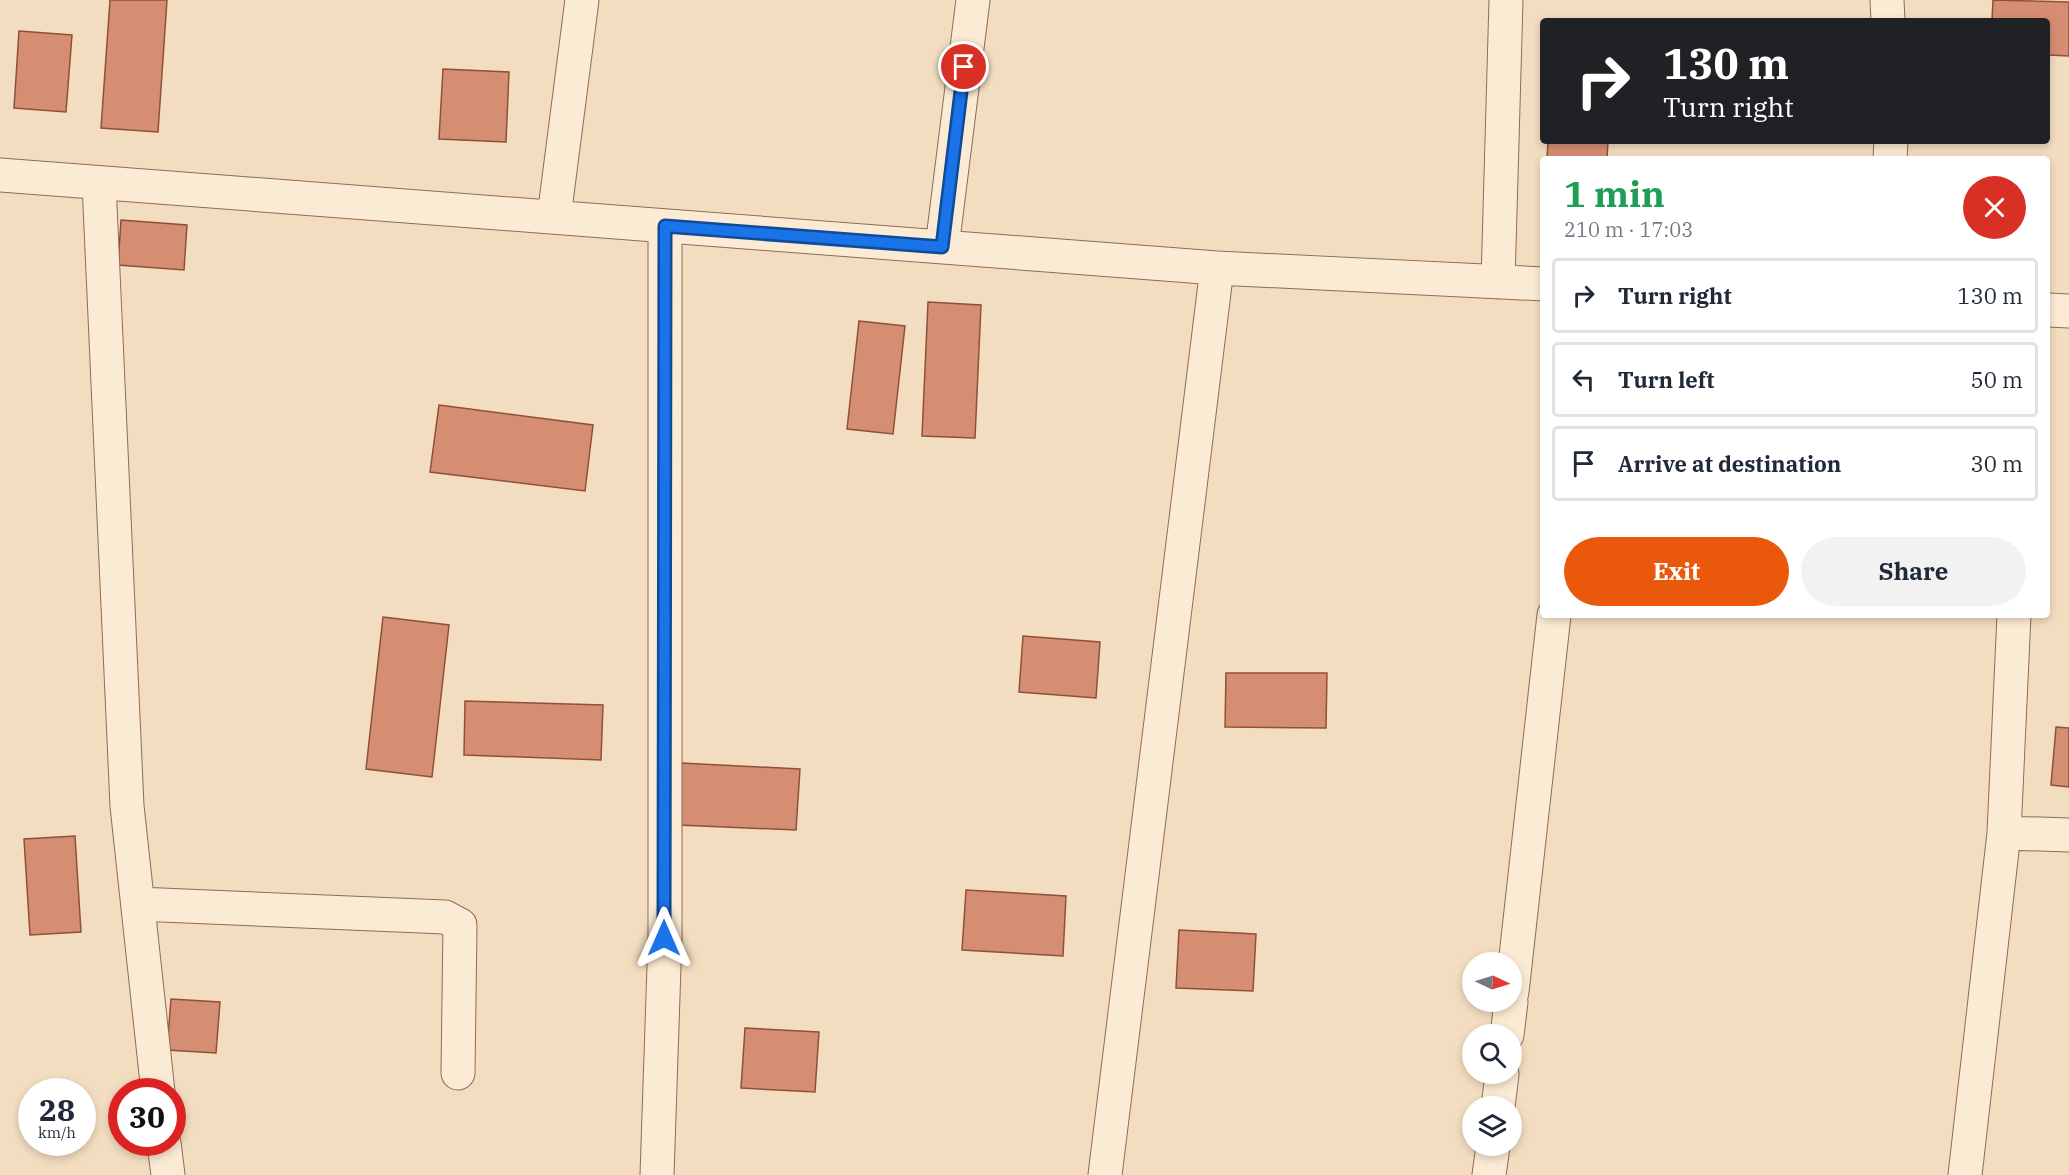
<!DOCTYPE html>
<html lang="en">
<head>
<meta charset="utf-8">
<style>
  body { margin:0; font-family:"IBM Plex Serif",serif; background:#f2f2f3; color:#1f2937; height:100vh; display:flex; flex-direction:column; font-size:22px; white-space:nowrap }
  * { box-sizing:border-box; margin:0 }
  p { font-size:20px; color:#747a83 }
  .icon { flex:none; width:33px; height:33px; fill:none; stroke:currentColor; stroke-width:2; stroke-linecap:round; stroke-linejoin:round }
  .map { position:relative; flex:1; overflow:hidden }
  .details { position:absolute; left:1540px; top:156px; width:510px; height:462px; display:flex; flex-direction:column; background:#fff; border-radius:6px; box-shadow:0 3px 9px #0003 }
  .details>* { flex:none }
  .guide { position:absolute; left:1540px; top:18px; width:510px; height:126px; border-radius:6px; box-shadow:0 3px 9px #0003; background:#202124; color:#fff; overflow:hidden }
  .needle { width:39px; rotate:94deg }
  .fabs { position:absolute; left:1462px; top:952px; display:grid; gap:12px }
  .fabs a { display:grid; place-items:center; width:60px; height:60px; border-radius:50%; background:#fff; box-shadow:0 3px 9px #0003; font-size:30px }
  .speed { position:absolute; left:18px; top:1078px; display:flex; gap:12px; font-size:30px; font-weight:700; text-align:center }
  .speed>* { display:grid; place-content:center; width:78px; height:78px; border-radius:50%; background:#fff; box-shadow:0 3px 9px #0003; line-height:1 }
  .speed small { font-size:15px; font-weight:400 }
  .speed .limit { border:9px solid #d22; background:#fff; color:#111 }
  .pin { position:absolute; display:grid; place-items:center; width:51px; height:51px; color:#fff; margin:-26px; border:3px solid #fff; border-radius:50%; box-shadow:0 2px 6px #0007 }
  .me { position:absolute; width:66px; margin:-33px; rotate:0deg; stroke-linejoin:round; filter:drop-shadow(0 0 4px #0008) }
  .turn { display:flex; align-items:center; gap:21px; height:126px; padding:0 24px; font-size:27px }
  .turn .icon { width:78px; height:78px; stroke-width:2.5 }
  .turn b { display:block; font-size:42px; line-height:51px }
  .round { display:grid; place-items:center; flex:none; width:63px; height:63px; border-radius:32px; background:#f2f2f3 }
  .headline { display:flex; align-items:center; justify-content:space-between; height:102px; padding:0 24px }
  h1 { font-size:36px; font-weight:800; line-height:45px; color:#1e9e55 }
  .button { display:flex; gap:12px; margin-top:auto; padding:12px 24px }
  .button a { flex:1; height:69px; border-radius:36px; background:#ea580c; color:#fff; font-size:24px; font-weight:800; line-height:69px; text-align:center }
  .button a+a { background:#f2f2f3; color:#1f2937 }
  ul { padding:0; list-style:none }
  li { display:flex; align-items:center; gap:18px; height:75px; margin:0 12px 9px; padding:0 12px; border:3px solid #e0e1e3; border-radius:6px }
  li div { flex:1 }
  li b { display:block; font-size:22px }
  li em { font-style:normal }
  .map>svg:first-child { display:block }
  .building { fill:#d58e71; stroke:#905038; stroke-width:1.5 }
  .lines { fill:none; stroke-linecap:round; stroke-linejoin:round }
  .street-casing { stroke:#8e6c55; stroke-width:35 }
  .street { stroke:#fcebd4; stroke-width:33 }
  .route-casing { stroke:#114b97; stroke-width:15 }
  .route { stroke:#1a73e8; stroke-width:10 }
</style>
</head>
<body>
<div class="map">
<svg width="2069" height="1175" viewBox="0 0 2069 1175">
  <rect width="100%" height="100%" fill="#f3ddc0"/>
  <path class="building" d="M 110,0 L 167,0 L 158,132 L 101,128 Z
    M 1993,0 L 2069,2 L 2069,56 L 2048,55 L 2048,21 L 1992,21 Z
    M 19,31 L 72,35 L 66,112 L 14,108 Z
    M 443,69 L 509,72 L 506,142 L 439,139 Z
    M 1548,141 L 1608,141 L 1607,159 L 1547,159 Z
    M 121,220 L 187,225 L 184,270 L 118,265 Z
    M 928,302 L 981,305 L 975,438 L 922,436 Z
    M 859,321 L 905,326 L 893,434 L 847,429 Z
    M 439,405 L 593,425 L 585,491 L 430,472 Z
    M 383,617 L 449,625 L 432,777 L 366,769 Z
    M 1023,636 L 1100,642 L 1096,698 L 1019,692 Z
    M 1226,673 L 1327,673 L 1326,728 L 1225,727 Z
    M 465,701 L 603,705 L 601,760 L 464,755 Z
    M 2056,727 L 2069,728 L 2069,787 L 2051,785 Z
    M 681,763 L 800,769 L 796,830 L 678,825 Z
    M 75,836 L 81,932 L 30,935 L 24,839 Z
    M 966,890 L 1066,896 L 1063,956 L 962,950 Z
    M 1179,930 L 1256,934 L 1253,991 L 1176,988 Z
    M 171,999 L 220,1002 L 216,1053 L 167,1050 Z
    M 745,1028 L 819,1032 L 815,1092 L 741,1088 Z"/>
  <g class="lines">
    <g class="street-casing">
      <path id="street" d="M 1887,0 L 1888,21
        M 1890,159 L 1891,141
        M 0,175 L 1217,268 L 1544,284
        M 99,183 L 127,806 L 158,1092
        M 554,217 L 582,0
        M 942,247 L 973,0
        M 1498,282 L 1506,0
        M 2048,310 L 2069,311
        M 2004,833 L 2069,835
        M 138,904 L 445,917 L 460,925 L 458,1073
        M 1512,992 L 1554,615
        M 1507,1035 L 1511,1002
        M 1498,1107 L 1502,1074
        M 164,1143 L 168,1175
        M 657,1175 L 665,937 L 665,226
        M 1105,1175 L 1217,268
        M 1489,1175 L 1493,1146
        M 1965,1175 L 2004,833 L 2014,615"/>
    </g>
    <use href="#street" class="street"/>
  </g>
  <g class="lines">
    <g class="route-casing">
      <path id="route" d="M 664,938 L 665,226 L 942,247 L 964,67"/>
    </g>
    <use href="#route" class="route"/>
  </g>
</svg>
<div class="fabs">
<a><svg class="needle" viewBox="-14 -14 28 28"><path d="M0-13l5 13h-10z" fill="#e53935"/><path d="M0 13l5-13h-10z" fill="#747a83"/></svg></a>
<a><svg class="icon" aria-label="search" viewBox="0 0 24 24"><circle cx="10" cy="10" r="6"/><path d="M15 15l6 6"/></svg></a>
<a><svg class="icon" aria-label="layers" viewBox="0 0 24 24"><path d="M12 4l9 5-9 5-9-5zM3 14l9 5 9-5"/></svg></a>
</div>
<div class="speed"><div>28<small>km/h</small></div><div class="limit">30</div></div>
<div class="pin" style="left:964px;top:67px;background:#d93025"><svg class="icon" aria-label="arrive" viewBox="0 0 24 24"><path d="M6 21V4h12l-3 4 3 4H6"/></svg></div>
<svg class="me" style="left:664px;top:938px" viewBox="-20 -20 40 40"><path d="M0-17L14 15 0 8-14 15z" fill="#1a73e8" stroke="#fff" stroke-width="4"/></svg>
<div class="guide">
<div class="turn"><svg class="icon" aria-label="right" viewBox="0 0 24 24"><path d="M7 20v-9h11M14 6l5 5-5 5"/></svg><div><b>130 m</b>Turn right</div></div>
</div>
<section class="details">
<div class="headline"><div><h1>1 min</h1><p>210 m · 17:03</p></div><a class="round" style="background:#d93025;color:#fff"><svg class="icon" aria-label="close" viewBox="0 0 24 24"><path d="M6 6l12 12M18 6L6 18"/></svg></a></div>
<ul>
<li><svg class="icon" aria-label="right" viewBox="0 0 24 24"><path d="M7 20v-9h11M14 6l5 5-5 5"/></svg><div><b>Turn right</b></div><em>130 m</em></li>
<li><svg class="icon" aria-label="left" viewBox="0 0 24 24"><path d="M17 20v-9H6M10 6l-5 5 5 5"/></svg><div><b>Turn left</b></div><em>50 m</em></li>
<li><svg class="icon" aria-label="arrive" viewBox="0 0 24 24"><path d="M6 21V4h12l-3 4 3 4H6"/></svg><div><b>Arrive at destination</b></div><em>30 m</em></li>
</ul>
<div class="button"><a>Exit</a><a>Share</a></div>
</section>
</div>
</body>
</html>
